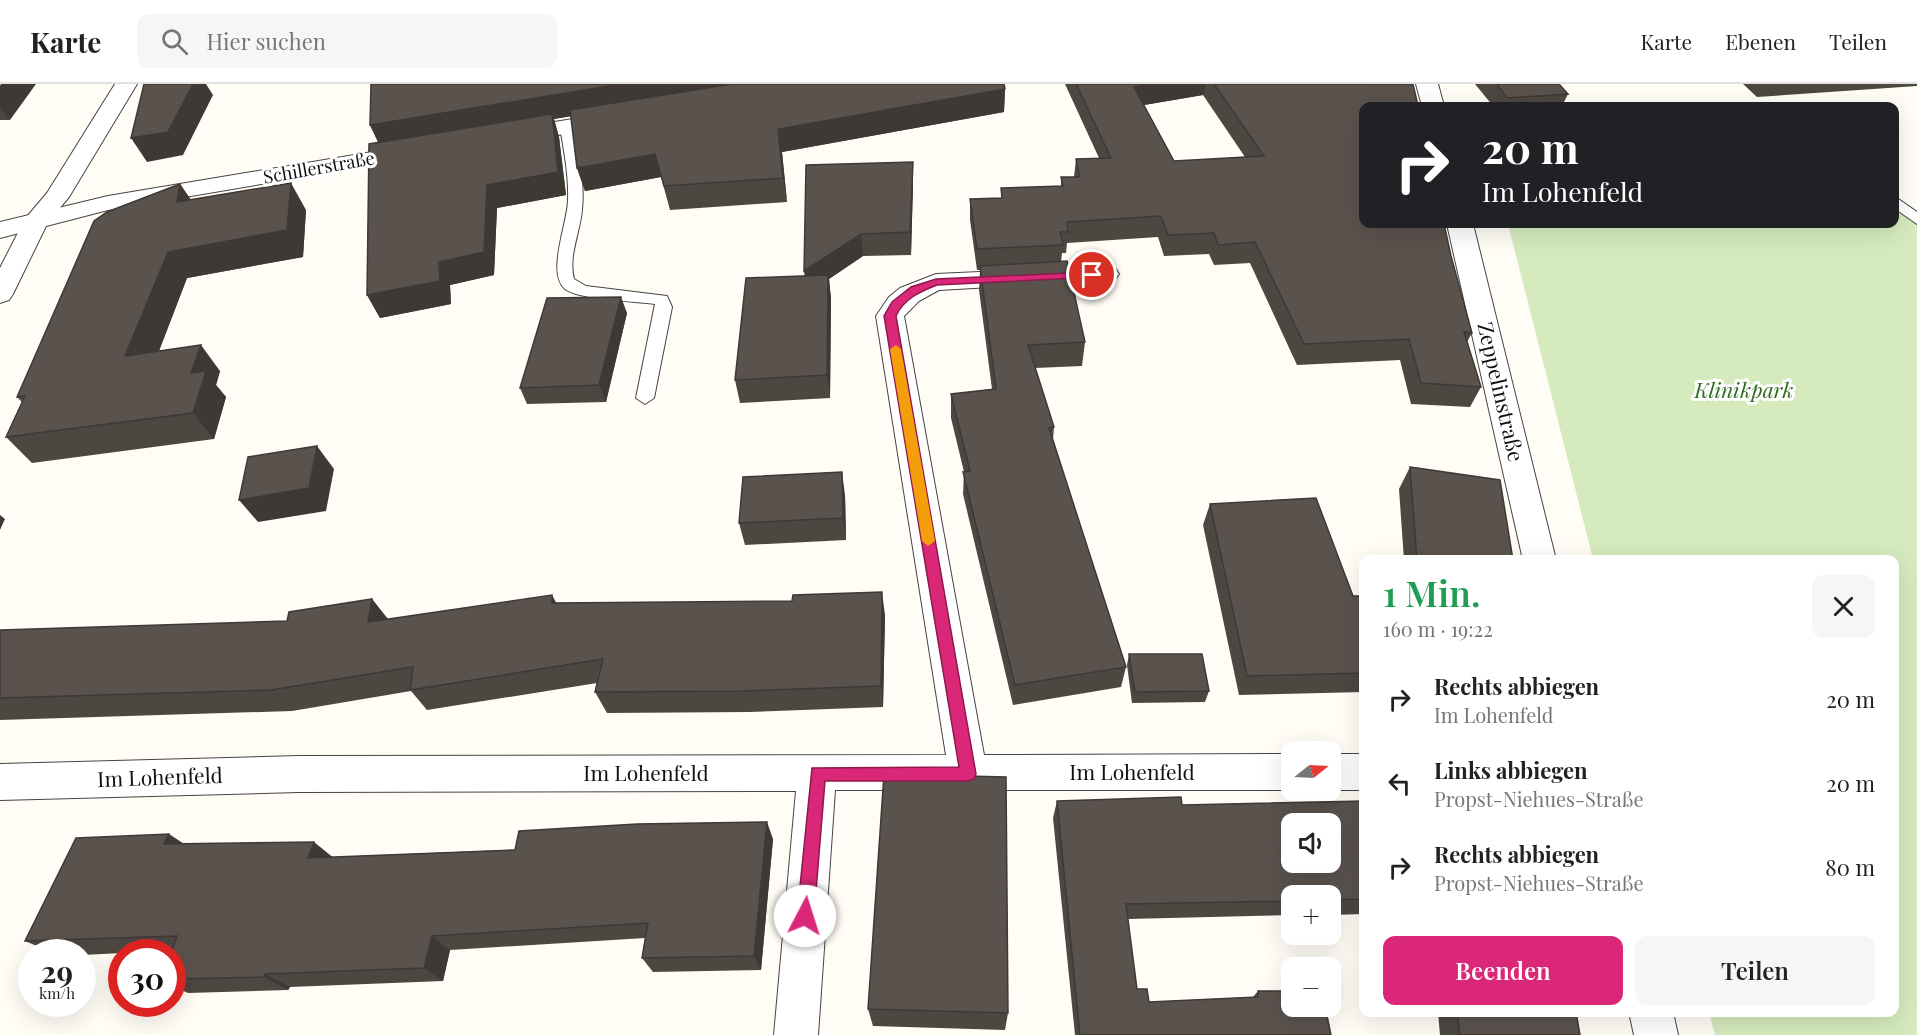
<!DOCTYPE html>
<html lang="de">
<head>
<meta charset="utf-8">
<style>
  body { margin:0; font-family:"Playfair Display",serif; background:#f6f6f6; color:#222; height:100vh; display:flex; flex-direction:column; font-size:22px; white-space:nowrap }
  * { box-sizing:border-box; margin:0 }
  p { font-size:20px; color:#767676 }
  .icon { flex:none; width:33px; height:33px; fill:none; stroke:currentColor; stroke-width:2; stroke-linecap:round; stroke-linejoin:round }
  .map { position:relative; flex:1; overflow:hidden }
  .drawer { position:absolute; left:1359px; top:471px; width:540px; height:462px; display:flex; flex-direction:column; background:#fff; border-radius:12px; box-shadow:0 6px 24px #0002 }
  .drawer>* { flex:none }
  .guide { position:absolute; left:1359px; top:18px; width:540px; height:126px; border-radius:12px; box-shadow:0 6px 24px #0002; background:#202124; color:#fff; overflow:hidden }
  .needle { width:39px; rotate:72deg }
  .buttons { position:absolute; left:1281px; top:657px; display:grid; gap:12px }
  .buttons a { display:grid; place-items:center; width:60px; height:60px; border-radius:12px; background:#fff; box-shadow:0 6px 24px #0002; font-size:30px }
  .speed { position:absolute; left:18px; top:855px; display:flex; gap:12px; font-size:30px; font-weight:700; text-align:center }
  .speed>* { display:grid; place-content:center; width:78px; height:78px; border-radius:50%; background:#fff; box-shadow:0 6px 24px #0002; line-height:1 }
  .speed small { font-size:15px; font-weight:400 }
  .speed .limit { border:9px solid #d22; background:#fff; color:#111 }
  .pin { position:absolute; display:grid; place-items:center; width:51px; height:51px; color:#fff; margin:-26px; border:3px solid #fff; border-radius:50%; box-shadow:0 2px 6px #0007 }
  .me { position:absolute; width:66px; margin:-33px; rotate:5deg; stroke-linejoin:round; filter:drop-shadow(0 0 4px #0008) }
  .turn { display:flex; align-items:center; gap:21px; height:126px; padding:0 24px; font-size:27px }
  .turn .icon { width:78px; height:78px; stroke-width:2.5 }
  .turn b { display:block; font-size:42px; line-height:51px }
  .round { display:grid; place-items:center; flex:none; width:63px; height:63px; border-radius:12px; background:#f6f6f6 }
  .head { display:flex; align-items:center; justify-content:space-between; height:102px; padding:0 24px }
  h1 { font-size:36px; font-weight:600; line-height:45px; color:#1e9e55 }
  .primary-button { display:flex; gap:12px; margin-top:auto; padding:12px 24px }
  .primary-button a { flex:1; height:69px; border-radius:12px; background:#db2777; color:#fff; font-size:24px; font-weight:600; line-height:69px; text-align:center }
  .primary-button a+a { background:#f6f6f6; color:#222 }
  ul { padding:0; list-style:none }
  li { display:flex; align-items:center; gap:18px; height:84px; padding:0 24px }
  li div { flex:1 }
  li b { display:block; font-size:22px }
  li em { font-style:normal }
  header { display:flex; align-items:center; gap:36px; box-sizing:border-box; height:84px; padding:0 30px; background:#fff; border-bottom:2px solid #e0e0e0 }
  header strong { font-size:28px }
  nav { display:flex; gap:33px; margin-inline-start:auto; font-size:21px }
  .search { width:420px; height:54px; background:#f6f6f6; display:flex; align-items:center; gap:15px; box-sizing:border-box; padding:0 21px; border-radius:12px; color:#767676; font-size:22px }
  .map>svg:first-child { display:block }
  .green { fill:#d5ebbd }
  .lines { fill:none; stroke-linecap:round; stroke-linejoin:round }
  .service-casing { stroke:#444; stroke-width:2 }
  .minor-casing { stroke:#444; stroke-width:2 }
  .tertiary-casing { stroke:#444; stroke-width:2 }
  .service { fill:#fff; fill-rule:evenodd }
  .minor { fill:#fff; fill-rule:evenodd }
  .tertiary { fill:#fff; fill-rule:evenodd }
  .wall { fill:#4d4742; fill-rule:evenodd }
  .shaded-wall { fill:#3f3936 }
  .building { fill:#5a524d; stroke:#3f3936; stroke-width:1.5; fill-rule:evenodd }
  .route { fill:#db2777; stroke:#8e194d; stroke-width:1.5 }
  .slow { fill:#f59e0b }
  .labels { text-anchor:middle; stroke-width:6; stroke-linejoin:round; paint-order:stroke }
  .far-street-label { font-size:18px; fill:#111; stroke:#fff }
  .park-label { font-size:21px; font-style:italic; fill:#2f6b1f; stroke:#fff }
  .street-label { font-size:21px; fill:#111; stroke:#fff }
</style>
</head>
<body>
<header>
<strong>Karte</strong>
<div class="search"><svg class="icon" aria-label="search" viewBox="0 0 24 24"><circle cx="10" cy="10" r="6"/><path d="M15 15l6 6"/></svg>Hier suchen</div>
<nav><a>Karte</a><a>Ebenen</a><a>Teilen</a></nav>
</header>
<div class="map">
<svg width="1917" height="951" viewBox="0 0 1917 951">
  <rect width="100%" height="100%" fill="#fffdf5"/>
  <path class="green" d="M 1895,113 L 1917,131 L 1917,951 L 1715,951 L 1709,929 L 1894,928 L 1894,476 L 1593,475 L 1508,140 L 1894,140 Z"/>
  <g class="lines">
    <g class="service-casing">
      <path id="service" d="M 567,39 L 574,43 C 578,70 585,98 582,126 C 580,149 568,172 574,195 L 586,202 L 667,212 L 672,223 L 654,314 L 645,320 L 636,314 L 655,220 C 635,217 579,216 565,205 C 546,189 568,138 568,116 C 569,92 564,67 560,43 Z
        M 1894,112 L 1917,128 L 1917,140 L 1894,124 Z"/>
    </g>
    <g class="minor-casing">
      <path id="minor" d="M 115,0 L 137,0 L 69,113 L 48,138 L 13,210 L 9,216 L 0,219 L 0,184 L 25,135 L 47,109 Z
        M 1416,0 L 1438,0 L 1444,22 L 1422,22 Z
        M 1447,140 L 1473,140 L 1556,476 L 1523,476 Z
        M 1106,182 L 1115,184 L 1119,190 L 1115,196 L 939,206 L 919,217 L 904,232 L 984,671 L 1292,670 L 1292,706 L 835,706 L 818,951 L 774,951 L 796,707 L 299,708 L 0,716 L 0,680 L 299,672 L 946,671 L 876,232 L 889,213 L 900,204 L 936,190 Z
        M 1330,670 L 1364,670 L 1364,706 L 1330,706 Z
        M 1629,928 L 1673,928 L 1678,951 L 1634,951 Z"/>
    </g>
    <g class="tertiary-casing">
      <path id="tertiary" d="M 615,28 L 623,30 L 626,35 L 623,40 L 512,59 L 504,57 L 501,52 L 504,47 L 512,45 Z
        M 414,61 L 422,63 L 426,68 L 422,73 L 108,126 L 0,154 L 0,138 L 108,112 Z"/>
    </g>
    <use href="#service" class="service"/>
    <use href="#minor" class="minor"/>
    <use href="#tertiary" class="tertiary"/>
  </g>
  <path class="wall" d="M 0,0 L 10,36 L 0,36 Z
    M 1065,0 L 1413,0 L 1451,172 L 1472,249 L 1467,258 L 1481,303 L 1470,323 L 1411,320 L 1400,276 L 1297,281 L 1250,179 L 1214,181 L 1209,170 L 1164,172 L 1158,153 L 1067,159 L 1066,169 L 1062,169 L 1061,178 L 1085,258 L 1082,282 L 1035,284 L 1054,343 L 1053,355 L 1126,583 L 1121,603 L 1013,621 L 963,410 L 964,388 L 951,334 L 951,310 L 992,305 L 979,206 L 980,186 L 977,186 L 970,136 L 970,115 L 1001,114 L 1001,104 L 1061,102 L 1061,93 L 1074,93 L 1076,75 L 1099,74 ZM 1203,11 L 1245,73 L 1174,77 L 1144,21 Z
    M 1475,0 L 1559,0 L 1568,10 L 1562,22 L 1493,22 Z
    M 1743,0 L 1917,0 L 1917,2 L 1757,13 Z
    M 1005,5 L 1004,28 L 782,68 L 787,118 L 670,126 L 661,93 L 585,107 L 577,84 L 571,32 L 554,35 L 559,53 L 566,111 L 497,124 L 494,191 L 450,201 L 451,220 L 380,234 L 367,211 L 378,58 L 370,41 Z
    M 913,78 L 913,100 L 911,171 L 863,172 L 829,195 L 831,215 L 830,314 L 740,319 L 735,296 Z
    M 180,100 L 191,116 L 306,126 L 303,173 L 187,194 L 159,267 L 220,287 L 216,301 L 226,313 L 214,355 L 32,379 L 6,353 L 22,318 L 17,313 Z
    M 627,229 L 606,318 L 527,320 L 520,304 Z
    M 1410,383 L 1513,476 L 1404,476 L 1399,405 Z
    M 845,411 L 846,456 L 745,461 L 739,439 Z
    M 1210,420 L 1353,512 L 1364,512 L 1364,608 L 1239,611 L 1203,441 Z
    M 372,515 L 388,535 L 557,519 L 885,531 L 883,623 L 749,628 L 607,629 L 595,608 L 597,599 L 427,626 L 411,607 L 292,627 L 0,636 L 0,546 L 287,537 Z
    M 1129,570 L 1209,607 L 1205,618 L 1132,619 L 1127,581 Z
    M 1057,717 L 1182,721 L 1364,717 L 1364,830 L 1330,831 L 1330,812 L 1292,812 L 1292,831 L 1128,835 L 1137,905 L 1149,918 L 1253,913 L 1258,907 L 1331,951 L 1075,951 L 1053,734 Z
    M 773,755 L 761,886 L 653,888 L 642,874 L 645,854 L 450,866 L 443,897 L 290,903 L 288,906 L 188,909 L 172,902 L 172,868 L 122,868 L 122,869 L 82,871 L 82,868 L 51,868 L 25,857 L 184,760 L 333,773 Z
    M 868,925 L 1008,929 L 1005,946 L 873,942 Z
    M 1438,928 L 1576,928 L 1580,951 L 1440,951 Z"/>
  <path class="shaded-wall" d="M 1,0 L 36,0 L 10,36 L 0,23 L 0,2 Z
    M 193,0 L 206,0 L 213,11 L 183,71 L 147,78 L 131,54 Z
    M 621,0 L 765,0 L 554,35 L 559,53 L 566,111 L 497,124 L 494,191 L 450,201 L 451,220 L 380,234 L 367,211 L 381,64 L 370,41 Z
    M 1153,0 L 1206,0 L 1203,11 L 1132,23 L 1134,3 Z
    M 1005,5 L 1004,28 L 782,68 L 787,118 L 783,94 L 778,45 Z
    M 655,70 L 661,93 L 585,107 L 577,84 Z
    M 913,78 L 913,100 L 911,171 L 910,148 Z
    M 291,99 L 306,126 L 303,173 L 187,194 L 147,298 L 125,272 L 168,168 Z
    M 180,100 L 198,126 L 177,118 Z
    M 861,150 L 863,172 L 829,195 L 831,215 L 830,314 L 827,291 L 807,209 L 804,187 Z
    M 621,213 L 627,229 L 606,318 L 599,301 Z
    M 201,261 L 220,287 L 216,301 L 226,313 L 214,355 L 193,329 L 191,289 Z
    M 317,362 L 334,385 L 326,427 L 258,438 L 239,416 Z
    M 842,388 L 845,411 L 846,456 L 843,434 Z
    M 0,431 L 5,435 L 0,446 Z
    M 882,508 L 885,531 L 883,623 L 881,602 Z
    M 552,511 L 564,533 L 552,519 Z
    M 372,515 L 389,537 L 368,538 Z
    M 767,738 L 773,755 L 761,886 L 754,872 Z
    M 169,750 L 195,767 L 164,760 Z
    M 314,758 L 335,775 L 308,774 Z
    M 432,852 L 450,866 L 443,897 L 424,884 Z
    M 265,890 L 290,903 L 288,906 L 264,893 Z"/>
  <path class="building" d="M 144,0 L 193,0 L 168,48 L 131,54 Z
    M 371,0 L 621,0 L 370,41 Z
    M 732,0 L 1004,0 L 1005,5 L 778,45 L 783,94 L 664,102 L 655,70 L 577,84 L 570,26 Z
    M 1076,0 L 1153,0 L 1134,3 L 1174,77 L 1264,72 L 1214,0 L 1413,0 L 1418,22 L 1364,22 L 1364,140 L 1444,140 L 1451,172 L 1472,249 L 1464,248 L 1481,303 L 1421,299 L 1409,255 L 1304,260 L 1255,158 L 1218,161 L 1214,149 L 1168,151 L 1161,132 L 1067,138 L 1068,148 L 1060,148 L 1063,161 L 977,165 L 970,115 L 1002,114 L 1001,104 L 1063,102 L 1061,93 L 1080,93 L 1076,75 L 1111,74 Z
    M 1497,0 L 1559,0 L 1568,10 L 1507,14 Z
    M 552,30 L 558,88 L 487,101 L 484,168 L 439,178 L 440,197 L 367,211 L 369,60 Z
    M 913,78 L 910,148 L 861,150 L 804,187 L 806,81 Z
    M 291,99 L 287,146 L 168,168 L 125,272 L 201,261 L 191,289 L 206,287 L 193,329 L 6,353 L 25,312 L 17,313 L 94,137 L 107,128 L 180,100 L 177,118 Z
    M 1067,177 L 1085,258 L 1028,261 L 1054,343 L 1049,344 L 1126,583 L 1015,601 L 963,388 L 970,387 L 951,310 L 996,305 L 980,182 Z
    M 828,191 L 827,291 L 735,296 L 746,194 Z
    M 621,213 L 599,301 L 520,304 L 547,214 Z
    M 317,362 L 309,404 L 239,416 L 248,373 Z
    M 1410,383 L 1500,396 L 1513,476 L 1417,476 Z
    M 842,388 L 843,434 L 739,439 L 743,393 Z
    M 1316,414 L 1353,512 L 1364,512 L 1364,589 L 1247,592 L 1210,420 Z
    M 882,508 L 881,602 L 742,607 L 595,608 L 603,575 L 410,606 L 413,583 L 271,606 L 0,614 L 0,546 L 287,537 L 289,528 L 372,515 L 368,538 L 552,511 L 552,519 L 792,517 L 793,511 Z
    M 1129,570 L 1202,570 L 1209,607 L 1135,608 Z
    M 884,690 L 1006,693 L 1008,929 L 868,925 Z
    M 1181,713 L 1182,721 L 1364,717 L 1364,815 L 1330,816 L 1330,812 L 1292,812 L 1292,817 L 1126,820 L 1137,905 L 1147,905 L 1149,918 L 1258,913 L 1258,907 L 1292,907 L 1292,922 L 1325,922 L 1331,951 L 1080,951 L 1057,717 ZM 1292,740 L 1330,740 L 1330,778 L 1292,778 Z
    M 767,738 L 754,872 L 642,874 L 648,839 L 432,852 L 424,884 L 265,890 L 264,893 L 172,895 L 172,868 L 171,868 L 177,852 L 25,857 L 76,754 L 169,750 L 164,760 L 314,758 L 308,774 L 515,766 L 519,747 L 637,740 Z
    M 1457,928 L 1576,928 L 1580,951 L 1460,951 Z"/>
  <path class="route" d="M 1092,188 L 1098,191 L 1096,193 L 937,201 C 919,208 904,215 896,232 L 976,690 L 974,695 L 968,697 L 825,697 L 814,832 L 811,838 L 805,841 L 799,838 L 797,832 L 812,684 L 959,683 L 884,232 L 892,218 L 911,203 L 936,195 Z"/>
  <path class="slow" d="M 896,261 L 901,265 L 935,457 L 928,462 L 922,457 L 890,265 Z"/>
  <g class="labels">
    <g class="far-street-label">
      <text transform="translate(319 84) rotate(-10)" y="6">Schillerstraße</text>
    </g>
    <g class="park-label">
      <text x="1744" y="314">Klinikpark</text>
    </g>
    <g class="street-label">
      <text transform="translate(1500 308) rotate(77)" y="7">Zeppelinstraße</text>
      <text x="1132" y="696">Im Lohenfeld</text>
      <text x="646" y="697">Im Lohenfeld</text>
      <text transform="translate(160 694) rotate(-2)" y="7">Im Lohenfeld</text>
    </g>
  </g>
</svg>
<div class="buttons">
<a><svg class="needle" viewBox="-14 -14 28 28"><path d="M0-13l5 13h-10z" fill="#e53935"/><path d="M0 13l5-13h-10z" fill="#767676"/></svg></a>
<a><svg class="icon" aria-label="sound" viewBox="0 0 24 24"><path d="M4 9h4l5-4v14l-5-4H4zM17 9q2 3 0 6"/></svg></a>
<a>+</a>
<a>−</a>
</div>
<div class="speed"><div>29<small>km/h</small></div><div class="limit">30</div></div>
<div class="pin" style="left:1092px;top:191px;background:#d93025"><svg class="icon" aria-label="arrive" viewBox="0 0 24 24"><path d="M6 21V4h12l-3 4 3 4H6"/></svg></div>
<svg class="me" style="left:805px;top:832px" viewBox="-20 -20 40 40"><circle r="19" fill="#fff"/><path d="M0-13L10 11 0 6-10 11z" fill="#db2777"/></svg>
<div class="guide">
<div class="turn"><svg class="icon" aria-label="right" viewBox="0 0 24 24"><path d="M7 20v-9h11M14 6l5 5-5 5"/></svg><div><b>20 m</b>Im Lohenfeld</div></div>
</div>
<section class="drawer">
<div class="head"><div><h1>1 Min.</h1><p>160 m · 19:22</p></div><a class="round"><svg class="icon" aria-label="close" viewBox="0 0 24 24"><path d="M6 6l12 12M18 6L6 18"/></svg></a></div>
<ul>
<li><svg class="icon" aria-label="right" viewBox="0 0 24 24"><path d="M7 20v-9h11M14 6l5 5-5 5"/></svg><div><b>Rechts abbiegen</b><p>Im Lohenfeld</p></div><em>20 m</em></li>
<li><svg class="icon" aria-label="left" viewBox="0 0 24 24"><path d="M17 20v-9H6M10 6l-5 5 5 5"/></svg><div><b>Links abbiegen</b><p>Propst-Niehues-Straße</p></div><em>20 m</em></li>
<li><svg class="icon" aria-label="right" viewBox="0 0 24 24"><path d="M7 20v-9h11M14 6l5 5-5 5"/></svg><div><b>Rechts abbiegen</b><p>Propst-Niehues-Straße</p></div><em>80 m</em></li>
</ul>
<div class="primary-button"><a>Beenden</a><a>Teilen</a></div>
</section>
</div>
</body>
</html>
